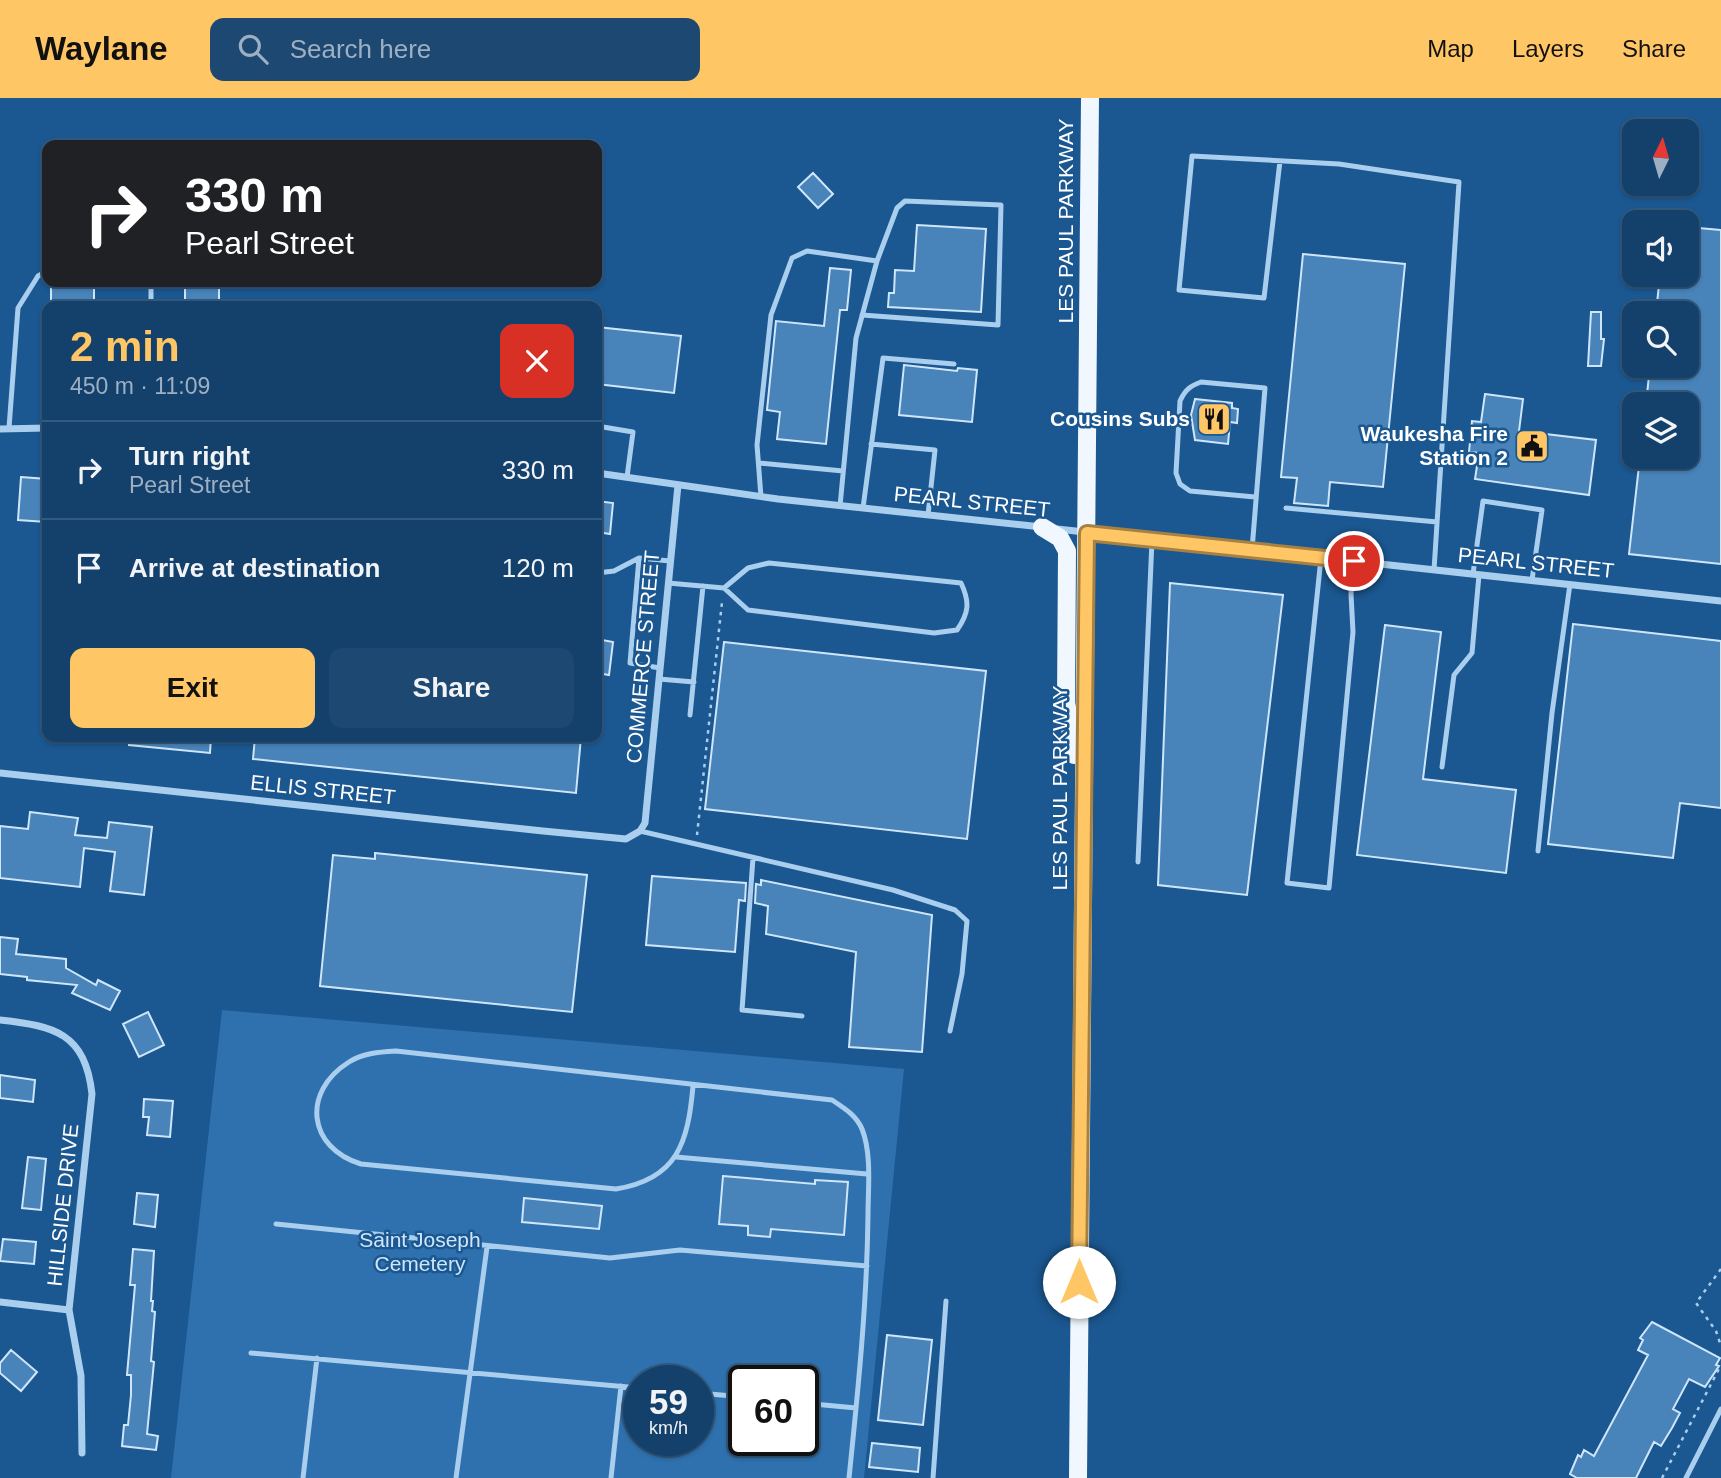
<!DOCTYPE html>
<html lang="en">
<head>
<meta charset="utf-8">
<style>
  body { margin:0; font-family:Arial,sans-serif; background:#1d4872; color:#f1f3f6; height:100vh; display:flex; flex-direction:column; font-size:26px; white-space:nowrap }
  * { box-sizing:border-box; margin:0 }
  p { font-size:23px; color:#9dafc2 }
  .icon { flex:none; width:38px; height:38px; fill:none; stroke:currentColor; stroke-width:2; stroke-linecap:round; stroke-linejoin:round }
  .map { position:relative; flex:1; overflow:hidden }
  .details { position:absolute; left:42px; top:203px; width:560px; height:441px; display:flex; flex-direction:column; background:#14416c; border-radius:14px; box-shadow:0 2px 5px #0004,0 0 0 2px #335a7f }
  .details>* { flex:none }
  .top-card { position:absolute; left:42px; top:42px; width:560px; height:147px; border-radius:14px; box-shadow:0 2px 5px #0004,0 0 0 2px #335a7f; background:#202124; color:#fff; overflow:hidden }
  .needle { width:46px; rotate:5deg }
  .tools { position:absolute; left:1622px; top:21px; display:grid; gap:14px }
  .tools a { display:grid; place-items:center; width:77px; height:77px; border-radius:14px; background:#14416c; box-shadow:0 2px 5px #0004,0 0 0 2px #335a7f; font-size:35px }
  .speed { position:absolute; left:623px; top:1267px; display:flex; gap:14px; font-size:35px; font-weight:700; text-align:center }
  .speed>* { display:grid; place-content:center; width:91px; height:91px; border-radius:50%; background:#14416c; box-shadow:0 2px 5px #0004,0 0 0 2px #335a7f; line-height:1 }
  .speed small { font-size:18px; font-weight:400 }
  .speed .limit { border:4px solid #111; border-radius:10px; background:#fff; color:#111 }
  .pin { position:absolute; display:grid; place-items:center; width:60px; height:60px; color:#fff; margin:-30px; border:4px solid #fff; border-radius:50%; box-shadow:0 2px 7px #0007 }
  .me { position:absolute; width:77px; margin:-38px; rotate:0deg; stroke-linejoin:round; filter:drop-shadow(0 0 5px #0008) }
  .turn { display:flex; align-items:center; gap:24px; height:147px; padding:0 28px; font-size:32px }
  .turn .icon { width:91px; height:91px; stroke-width:2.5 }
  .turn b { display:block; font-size:49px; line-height:60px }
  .round { display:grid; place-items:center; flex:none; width:74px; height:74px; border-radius:14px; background:#1d4872 }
  .headline { display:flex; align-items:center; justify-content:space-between; height:119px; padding:0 28px }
  h1 { font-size:42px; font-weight:600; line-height:52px; color:#ffc666 }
  .button { display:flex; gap:14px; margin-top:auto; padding:14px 28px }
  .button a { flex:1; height:80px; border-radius:14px; background:#ffc666; color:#111; font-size:28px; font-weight:600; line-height:80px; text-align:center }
  .button a+a { background:#1d4872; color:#f1f3f6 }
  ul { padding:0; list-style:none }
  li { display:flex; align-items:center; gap:21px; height:98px; padding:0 28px; border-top:2px solid #335a7f }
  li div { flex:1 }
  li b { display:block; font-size:26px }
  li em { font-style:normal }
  header { display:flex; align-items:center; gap:42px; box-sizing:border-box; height:98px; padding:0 35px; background:#ffc666; color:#111 }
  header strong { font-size:33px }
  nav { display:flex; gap:38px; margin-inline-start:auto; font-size:24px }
  .search { width:490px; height:63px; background:#1d4872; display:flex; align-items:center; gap:18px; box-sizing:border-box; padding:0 24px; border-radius:14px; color:#9dafc2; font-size:26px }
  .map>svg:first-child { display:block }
  .green { fill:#2e71ae; fill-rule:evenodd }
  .building { fill:#4883b9; stroke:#cfe6fa; stroke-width:2 }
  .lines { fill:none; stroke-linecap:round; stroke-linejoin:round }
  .path { stroke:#a9ceee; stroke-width:2.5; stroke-dasharray:3.5 5; stroke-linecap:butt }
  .lane { stroke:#a9ceee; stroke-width:5 }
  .street { stroke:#a9ceee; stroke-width:7 }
  .primary { stroke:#f0f7ff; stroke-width:18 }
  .route-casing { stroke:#a68142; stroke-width:18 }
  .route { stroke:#ffc666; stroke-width:12 }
  .labels { text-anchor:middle; stroke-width:5; stroke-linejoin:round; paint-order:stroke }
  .street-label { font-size:21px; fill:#fff; stroke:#1b5790 }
  .poi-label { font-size:21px; font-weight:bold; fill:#fff; stroke:#1b5790; text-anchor:end }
  .park-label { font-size:21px; fill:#cfe6fa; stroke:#1b5790 }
</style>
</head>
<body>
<header>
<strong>Waylane</strong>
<div class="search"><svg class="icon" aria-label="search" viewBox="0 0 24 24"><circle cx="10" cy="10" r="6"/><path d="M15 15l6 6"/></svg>Search here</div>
<nav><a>Map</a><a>Layers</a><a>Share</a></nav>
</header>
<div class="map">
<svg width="1721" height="1380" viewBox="0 0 1721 1380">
  <rect width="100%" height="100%" fill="#1b5790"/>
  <path class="green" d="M 222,912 L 904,971 L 864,1380 L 171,1380 ZM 639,1283 L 698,1283 L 698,1342 L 639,1342 ZM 744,1283 L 803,1283 L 803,1342 L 744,1342 Z"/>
  <path class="building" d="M 813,75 L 833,96 L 818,110 L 798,89 Z
    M 917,127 L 986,131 L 981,214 L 888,209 L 889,195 L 894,195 L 895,172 L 914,173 Z
    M 1687,129 L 1721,132 L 1721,466 L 1629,456 L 1640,359 L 1687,359 L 1687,306 L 1646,306 L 1650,268 L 1687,268 L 1687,215 L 1656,215 L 1660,177 L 1687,177 Z
    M 1303,156 L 1405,166 L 1383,389 L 1330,384 L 1328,408 L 1294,405 L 1297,380 L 1281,379 Z
    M 830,170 L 851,172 L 847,212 L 840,212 L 826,346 L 777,341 L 780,314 L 767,312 L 776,223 L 824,228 Z
    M 185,184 L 219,184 L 219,208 L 185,208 Z
    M 51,186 L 94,186 L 94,208 L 51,208 Z
    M 1591,214 L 1601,214 L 1601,241 L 1604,241 L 1601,268 L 1588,268 Z
    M 597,229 L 681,238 L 674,295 L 597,286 Z
    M 904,267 L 957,273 L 958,270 L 977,272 L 972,324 L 899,317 Z
    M 1485,296 L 1523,301 L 1519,333 L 1596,342 L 1589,397 L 1475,381 L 1479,355 L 1469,354 L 1472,323 L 1481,324 Z
    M 1195,301 L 1232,305 L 1232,310 L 1238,311 L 1237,325 L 1230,324 L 1228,346 L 1195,342 L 1191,317 Z
    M 21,379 L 47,381 L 46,424 L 18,422 Z
    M 597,403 L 613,405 L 610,436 L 597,434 Z
    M 1170,485 L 1283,497 L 1247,797 L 1158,787 Z
    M 1573,526 L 1721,543 L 1721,710 L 1680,705 L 1673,760 L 1548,746 Z
    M 1385,527 L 1441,534 L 1423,681 L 1516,692 L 1506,775 L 1357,757 Z
    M 597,541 L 613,544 L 609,577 L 597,575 Z
    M 724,544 L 986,573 L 967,741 L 705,711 Z
    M 130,639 L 211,639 L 210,655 L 129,647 Z
    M 255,639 L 581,639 L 576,695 L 253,661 Z
    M 30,714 L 78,720 L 75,737 L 107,740 L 109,724 L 152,729 L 144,797 L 110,793 L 115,754 L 84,750 L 80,789 L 0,780 L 0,728 L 28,731 Z
    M 375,755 L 587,777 L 572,914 L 320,888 L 333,757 L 375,761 Z
    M 652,778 L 746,785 L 745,803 L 739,802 L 735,854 L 646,847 Z
    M 761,782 L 932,817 L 922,954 L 849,949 L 856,854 L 766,836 L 768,808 L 755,805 L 756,786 L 761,787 Z
    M 0,839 L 18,841 L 16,856 L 66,861 L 66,870 L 96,887 L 98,882 L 120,893 L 110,912 L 72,895 L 77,887 L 27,882 L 27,879 L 0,876 Z
    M 148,914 L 164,947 L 139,959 L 123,926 Z
    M 0,977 L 35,982 L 33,1004 L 0,1000 Z
    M 144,1001 L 173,1003 L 170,1039 L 147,1037 L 149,1019 L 143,1019 Z
    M 28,1059 L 46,1061 L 41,1112 L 22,1110 Z
    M 723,1078 L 815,1086 L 815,1082 L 848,1084 L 844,1137 L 771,1131 L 770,1139 L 748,1137 L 748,1128 L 719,1126 Z
    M 137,1095 L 158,1097 L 155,1129 L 134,1126 Z
    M 524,1100 L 602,1108 L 599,1131 L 522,1124 Z
    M 3,1141 L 36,1144 L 34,1166 L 0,1163 Z
    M 133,1151 L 154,1153 L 151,1203 L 153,1203 L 152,1213 L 155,1214 L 151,1263 L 154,1264 L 147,1336 L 158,1338 L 156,1352 L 122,1348 L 124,1327 L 128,1327 L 131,1297 L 131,1277 L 127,1277 L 135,1187 L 130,1187 Z
    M 1652,1224 L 1720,1260 L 1716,1267 L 1719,1268 L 1705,1289 L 1689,1281 L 1673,1311 L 1680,1315 L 1672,1330 L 1661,1348 L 1654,1344 L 1636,1380 L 1577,1380 L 1570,1376 L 1578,1357 L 1581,1359 L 1584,1352 L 1594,1358 L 1648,1257 L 1638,1252 L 1643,1242 L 1640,1240 Z
    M 887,1237 L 932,1242 L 923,1327 L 878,1322 Z
    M 11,1252 L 37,1274 L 21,1293 L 0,1275 L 0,1265 Z
    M 872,1345 L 920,1350 L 918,1374 L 869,1369 Z"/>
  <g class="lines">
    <path class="path" d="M 697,737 L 722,504
      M 1721,1171 L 1696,1205 L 1716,1233 L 1721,1248
      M 1662,1380 L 1721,1267"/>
    <path class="lane" d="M 1280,63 L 1264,200 L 1179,192 L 1192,58 L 1339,66 L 1459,84 L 1434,472
      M 151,184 L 151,208
      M 862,217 L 998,227 L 1001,107 L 905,103 L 897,110 L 877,163
      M 597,328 L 633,334 L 627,379
      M 9,330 L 18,210 L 38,178 L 47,173
      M 871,346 L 935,352 L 928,417
      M 759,365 L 843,373
      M 761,399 L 757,347 L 771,217 L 792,160 L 807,153 L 877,163 L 856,240 L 840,408
      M 863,410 L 883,260 L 954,266
      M 1286,410 L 1437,424
      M 1252,452 L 1265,290 L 1201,284 C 1190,288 1185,292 1180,303 L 1176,375 L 1180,386 L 1190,393 L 1255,399
      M 1321,460 L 1287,785 L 1329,790 L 1353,534 L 1351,496 L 1354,463
      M 597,475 L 614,473 L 639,460
      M 1473,476 L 1483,403 L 1542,412 L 1532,482
      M 668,485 L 724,490 L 748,470 L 769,465 L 961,485 C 970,504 969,515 957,532 L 934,535 L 748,512 L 724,490
      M 660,570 L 630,565 L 639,460 L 670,463
      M 659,581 L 694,584
      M 690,617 L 703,488
      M 1442,669 L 1454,577 L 1472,555 L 1479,477
      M 640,733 L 893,792 L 955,812 L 967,823 L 962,876 L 950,933
      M 1538,753 L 1552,615 L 1570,486
      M 753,760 L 742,912 L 802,918
      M 1138,764 L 1152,442
      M 693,988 C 688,1044 678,1081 616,1091 L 361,1066 C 308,1050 301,994 349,964 C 363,955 380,954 396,953 L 832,1002 C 844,1010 856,1017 862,1031 C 872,1056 868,1091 868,1117 C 867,1205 858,1293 849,1380
      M 676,1059 L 867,1076
      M 276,1126 L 610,1160 L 680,1152 L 867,1168
      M 251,1255 L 639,1290
      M 698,1295 L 744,1299
      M 803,1305 L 856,1310
      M 303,1380 L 317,1260
      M 456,1380 L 487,1149
      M 611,1380 L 621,1288
      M 933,1380 L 946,1203
      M 1686,1380 L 1721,1311"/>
    <path class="street" d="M 0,331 L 47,330
      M 597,375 L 778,401 L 1042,429
      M 1057,431 L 1721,503
      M 0,675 L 543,733 L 626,741 L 640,733 L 645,725 L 678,387
      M 0,922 C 55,928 85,935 92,996 L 69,1212 L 81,1278 L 82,1355
      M 0,1204 L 69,1212"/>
    <path class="primary" d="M 1042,429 L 1060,440 L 1067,453 L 1066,605 L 1074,657
      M 1078,1380 L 1090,0"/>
  </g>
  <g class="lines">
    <g class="route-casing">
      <path id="route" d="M 1079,1184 L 1087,435 L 1354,463"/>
    </g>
    <use href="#route" class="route"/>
  </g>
  <defs>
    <g id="restaurant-square" transform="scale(1.75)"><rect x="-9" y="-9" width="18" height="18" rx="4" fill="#ffc666" stroke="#1b5790"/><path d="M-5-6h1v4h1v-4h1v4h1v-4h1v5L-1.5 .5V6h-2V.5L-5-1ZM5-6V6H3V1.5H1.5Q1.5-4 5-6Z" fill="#111"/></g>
    <g id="civic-square" transform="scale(1.75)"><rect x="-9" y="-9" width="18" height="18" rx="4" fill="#ffc666" stroke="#1b5790"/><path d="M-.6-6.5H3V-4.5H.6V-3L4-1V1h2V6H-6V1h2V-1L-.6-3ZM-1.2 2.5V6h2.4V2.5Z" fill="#111"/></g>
  </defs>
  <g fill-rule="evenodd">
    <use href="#restaurant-square" x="1214" y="321"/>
    <use href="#civic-square" x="1532" y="348"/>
  </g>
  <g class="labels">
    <g class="street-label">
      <text transform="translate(1066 123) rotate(-90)" y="7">LES PAUL PARKWAY</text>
      <text transform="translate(972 404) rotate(6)" y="7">PEARL STREET</text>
      <text transform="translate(1536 465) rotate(6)" y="7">PEARL STREET</text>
      <text transform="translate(643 559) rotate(-85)" y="7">COMMERCE STREET</text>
      <text transform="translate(1060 690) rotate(-90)" y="7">LES PAUL PARKWAY</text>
      <text transform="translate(323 692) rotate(6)" y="7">ELLIS STREET</text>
      <text transform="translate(63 1107) rotate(-84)" y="7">HILLSIDE DRIVE</text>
    </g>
    <g class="poi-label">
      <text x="1190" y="328">Cousins Subs</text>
      <text x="1508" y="343">Waukesha Fire<tspan x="1508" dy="24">Station 2</tspan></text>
    </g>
    <g class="park-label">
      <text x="420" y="1149">Saint Joseph<tspan x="420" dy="24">Cemetery</tspan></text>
    </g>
  </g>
</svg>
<div class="tools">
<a><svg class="needle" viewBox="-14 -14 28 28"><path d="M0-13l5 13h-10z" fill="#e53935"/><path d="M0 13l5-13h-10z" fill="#9dafc2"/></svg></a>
<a><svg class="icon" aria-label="sound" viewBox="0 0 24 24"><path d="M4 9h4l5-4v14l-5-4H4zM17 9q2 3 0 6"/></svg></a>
<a><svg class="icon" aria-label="search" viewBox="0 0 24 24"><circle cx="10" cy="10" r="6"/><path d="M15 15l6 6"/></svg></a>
<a><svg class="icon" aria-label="layers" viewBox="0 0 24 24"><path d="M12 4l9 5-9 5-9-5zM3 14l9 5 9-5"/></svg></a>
</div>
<div class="speed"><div>59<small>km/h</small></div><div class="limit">60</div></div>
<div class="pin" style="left:1354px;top:463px;background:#d93025"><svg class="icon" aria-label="arrive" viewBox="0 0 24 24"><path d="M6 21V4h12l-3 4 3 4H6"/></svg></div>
<svg class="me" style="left:1079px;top:1184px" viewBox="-20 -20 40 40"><circle r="19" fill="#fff"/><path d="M0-13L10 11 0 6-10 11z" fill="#ffc666"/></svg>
<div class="top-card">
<div class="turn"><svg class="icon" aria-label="right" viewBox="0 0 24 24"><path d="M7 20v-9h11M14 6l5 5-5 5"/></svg><div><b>330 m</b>Pearl Street</div></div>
</div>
<section class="details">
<div class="headline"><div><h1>2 min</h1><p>450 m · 11:09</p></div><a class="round" style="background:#d93025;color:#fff"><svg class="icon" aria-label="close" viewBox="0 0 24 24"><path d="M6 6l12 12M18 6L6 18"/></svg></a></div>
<ul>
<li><svg class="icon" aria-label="right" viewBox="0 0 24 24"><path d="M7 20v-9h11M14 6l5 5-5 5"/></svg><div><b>Turn right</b><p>Pearl Street</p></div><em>330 m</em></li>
<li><svg class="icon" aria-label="arrive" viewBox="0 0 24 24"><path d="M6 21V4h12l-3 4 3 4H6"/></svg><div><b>Arrive at destination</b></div><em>120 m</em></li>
</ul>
<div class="button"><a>Exit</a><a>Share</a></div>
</section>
</div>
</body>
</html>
